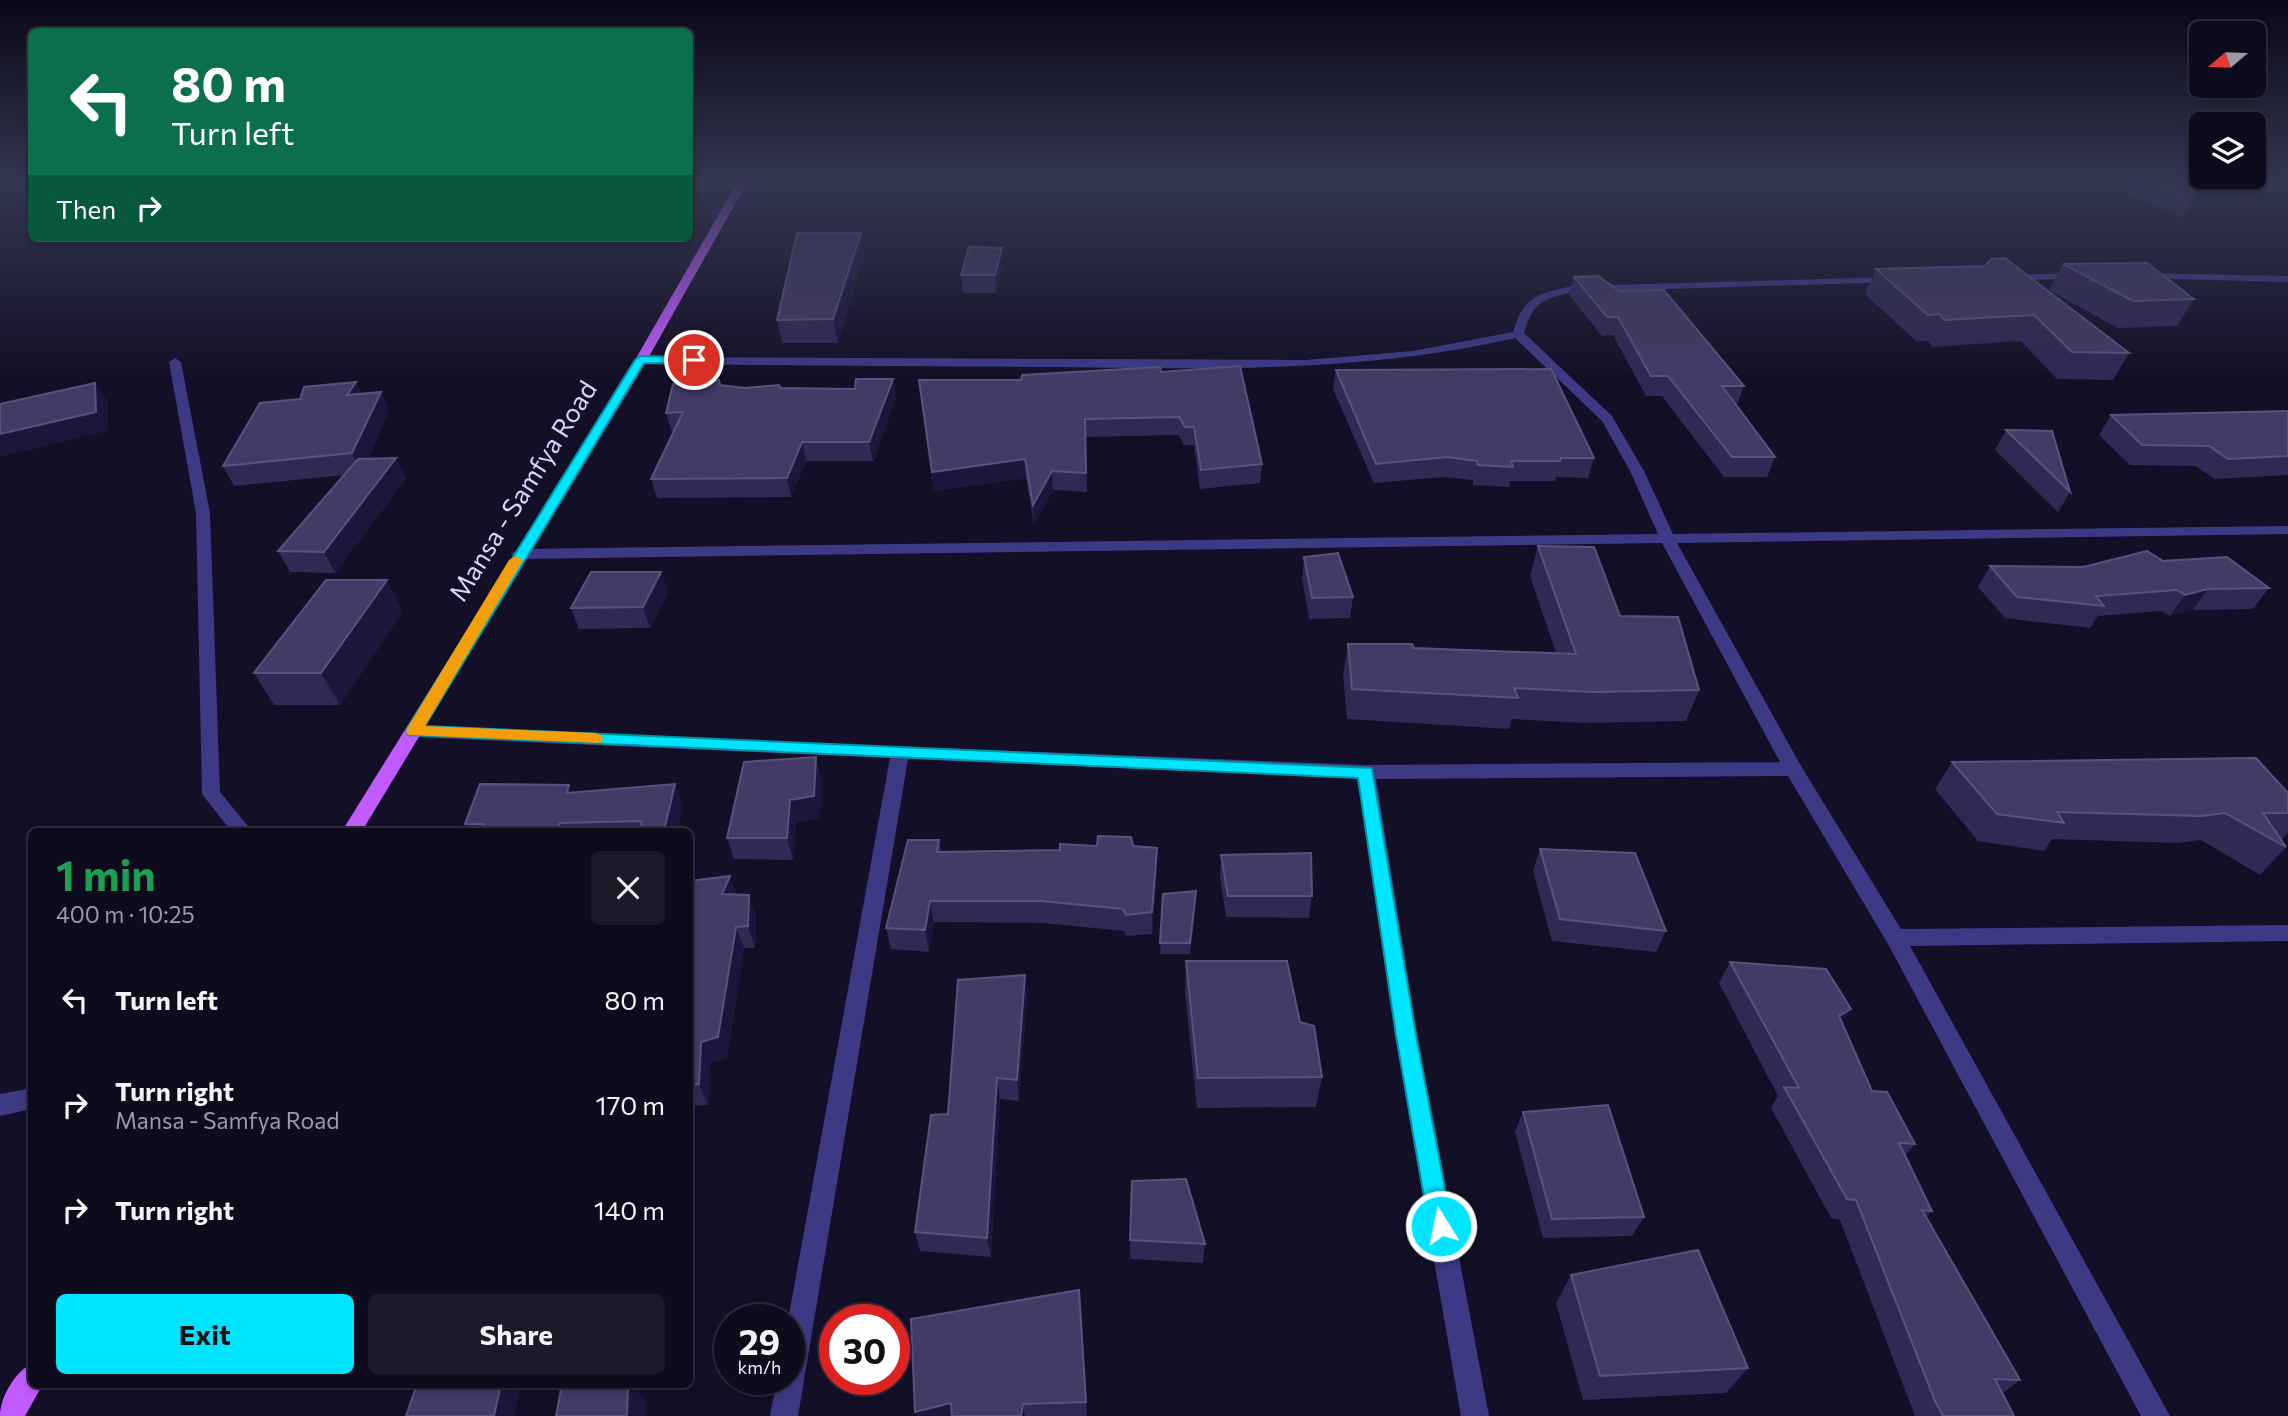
<!DOCTYPE html>
<html lang="en">
<head>
<meta charset="utf-8">
<style>
  body { margin:0; font-family:Commissioner,sans-serif; background:#1c1929; color:#f1f3f6; height:100vh; display:flex; flex-direction:column; font-size:26px; white-space:nowrap }
  * { box-sizing:border-box; margin:0 }
  p { font-size:23px; color:#9b9ba3 }
  .icon { flex:none; width:38px; height:38px; fill:none; stroke:currentColor; stroke-width:2; stroke-linecap:round; stroke-linejoin:round }
  .map { position:relative; flex:1; overflow:hidden }
  .drawer { position:absolute; left:28px; top:828px; width:665px; height:560px; display:flex; flex-direction:column; background:#0e0b1c; border-radius:10px; box-shadow:0 4px 10px #0003,0 0 0 2px #2e2b3b }
  .drawer>* { flex:none }
  .top-card { position:absolute; left:28px; top:28px; width:665px; height:214px; border-radius:10px; box-shadow:0 4px 10px #0003,0 0 0 2px #2e2b3b; background:#0b6e4f; color:#fff; overflow:hidden }
  .needle { width:46px; rotate:251deg }
  .tools { position:absolute; left:2189px; top:21px; display:grid; gap:14px }
  .tools a { display:grid; place-items:center; width:77px; height:77px; border-radius:10px; background:#0e0b1c; box-shadow:0 4px 10px #0003,0 0 0 2px #2e2b3b; font-size:35px }
  .speed { position:absolute; left:714px; top:1304px; display:flex; gap:14px; font-size:35px; font-weight:700; text-align:center }
  .speed>* { display:grid; place-content:center; width:91px; height:91px; border-radius:50%; background:#0e0b1c; box-shadow:0 4px 10px #0003,0 0 0 2px #2e2b3b; line-height:1 }
  .speed small { font-size:18px; font-weight:400 }
  .speed .limit { border:10px solid #d22; background:#fff; color:#111 }
  .pin { position:absolute; display:grid; place-items:center; width:60px; height:60px; color:#fff; margin:-30px; border:4px solid #fff; border-radius:50%; box-shadow:0 2px 7px #0007 }
  .me { position:absolute; width:77px; margin:-38px; rotate:350deg; stroke-linejoin:round; filter:drop-shadow(0 0 5px #0008) }
  .turn { display:flex; align-items:center; gap:24px; height:147px; padding:0 28px; font-size:32px }
  .turn .icon { width:91px; height:91px; stroke-width:2.5 }
  .turn b { display:block; font-size:49px; line-height:60px }
  .then { display:flex; align-items:center; height:66px; padding:0 28px; background:#0003; gap:14px; font-size:26px }
  .round { display:grid; place-items:center; flex:none; width:74px; height:74px; border-radius:10px; background:#1c1929 }
  .summary { display:flex; align-items:center; justify-content:space-between; height:119px; padding:0 28px }
  h1 { font-size:42px; font-weight:700; line-height:52px; color:#1e9e55 }
  .action { display:flex; gap:14px; margin-top:auto; padding:14px 28px }
  .action a { flex:1; height:80px; border-radius:10px; background:#00e5ff; color:#111; font-size:28px; font-weight:700; line-height:80px; text-align:center }
  .action a+a { background:#1c1929; color:#f1f3f6 }
  ul { padding:0; list-style:none }
  li { display:flex; align-items:center; gap:21px; height:105px; padding:0 28px }
  li div { flex:1 }
  li b { display:block; font-size:26px }
  li em { font-style:normal }
  .map>svg:first-child { display:block }
  .lines { fill:none; stroke-linecap:round; stroke-linejoin:round }
  .minor { fill:#3d3a85; fill-rule:evenodd }
  .primary { fill:#c25bff; fill-rule:evenodd }
  .wall { fill:#312854 }
  .shaded-wall { fill:#1d163a }
  .building { fill:#433a66; stroke:#5a527e; stroke-width:2 }
  .route { fill:#00e5ff; stroke:#0095a6; stroke-width:2 }
  .slow { fill:#f59e0b }
  .labels { text-anchor:middle; stroke-width:7; stroke-linejoin:round; paint-order:stroke }
  .street-label { font-size:26px; fill:#d9d4ff; stroke:#130f26 }
</style>
</head>
<body>
<div class="map">
<svg width="2288" height="1416" viewBox="0 0 2288 1416">
  <rect width="100%" height="100%" fill="#130f26"/>
  <g class="lines">
    <path class="minor" d="M 2079,273 L 2085,276 L 2083,278 L 2005,281 L 1999,278 L 2005,275 Z
      M 2142,273 L 2288,276 L 2288,282 L 2138,278 L 2136,276 Z
      M 1893,277 L 1899,280 L 1897,282 L 1572,292 C 1541,300 1533,302 1524,333 L 1612,416 L 1644,471 L 1673,534 L 2288,526 L 2288,534 L 1677,543 L 1801,766 L 1901,929 L 2288,925 L 2288,941 L 1910,946 L 2170,1416 L 2141,1416 L 1888,944 L 1788,776 L 1376,779 L 1417,1035 L 1489,1416 L 1461,1416 L 1395,1035 L 1358,778 L 908,759 L 798,1416 L 770,1416 L 777,1379 L 789,1379 L 788,1320 L 890,758 L 414,737 L 408,735 L 405,731 L 408,727 L 1366,765 L 1780,762 L 1662,543 L 519,559 L 511,554 L 519,549 L 1658,534 L 1630,471 L 1602,421 L 1515,338 C 1363,373 1209,369 1053,367 C 916,366 778,365 641,364 L 637,363 L 637,357 L 1306,360 L 1413,351 L 1513,332 C 1524,295 1538,294 1572,286 Z
      M 175,358 L 181,362 L 210,513 L 220,792 L 252,831 L 231,831 L 202,794 L 196,513 L 169,362 Z
      M 32,1088 L 32,1109 L 0,1116 L 0,1094 Z"/>
    <path class="primary" d="M 738,181 L 748,181 L 647,360 L 362,831 L 342,831 L 635,360 Z
      M 32,1364 L 32,1384 L 43,1384 L 25,1416 L 0,1416 C 0,1398 15,1371 32,1364 Z"/>
  </g>
  <path class="wall" d="M 2101,181 L 2202,181 L 2183,217 Z
    M 861,233 L 864,255 L 838,343 L 782,343 L 777,320 Z
    M 1002,248 L 1003,265 L 996,293 L 963,293 L 961,275 Z
    M 2063,264 L 2194,299 L 2177,326 L 2118,328 L 2049,290 Z
    M 1985,266 L 2129,353 L 2113,380 L 2057,379 L 2021,341 L 1932,347 L 1928,341 L 1916,341 L 1865,294 L 1876,269 Z
    M 1574,277 L 1744,386 L 1737,405 L 1736,405 L 1775,457 L 1767,477 L 1724,477 L 1662,396 L 1646,396 L 1613,335 L 1602,336 L 1569,295 Z
    M 1336,370 L 1594,458 L 1588,478 L 1556,477 L 1555,481 L 1510,481 L 1509,487 L 1473,485 L 1473,480 L 1444,477 L 1374,483 L 1333,389 Z
    M 1161,372 L 1262,464 L 1260,483 L 1200,489 L 1194,445 L 1184,445 L 1179,435 L 1086,437 L 1087,492 L 1053,490 L 1034,524 L 1026,478 L 934,491 L 919,380 L 1021,380 Z
    M 893,379 L 896,398 L 873,461 L 806,461 L 791,497 L 657,498 L 651,479 L 673,432 L 672,432 L 666,413 L 720,385 L 745,388 L 855,389 Z
    M 356,382 L 361,394 L 381,392 L 389,411 L 368,459 L 396,458 L 406,479 L 335,573 L 290,572 L 278,551 L 345,475 L 234,486 L 223,466 L 300,399 Z
    M 2288,411 L 2288,475 L 2215,479 L 2195,466 L 2130,465 L 2099,435 L 2111,415 Z
    M 2006,430 L 2070,492 L 2058,512 L 1995,450 Z
    M 1538,546 L 1620,616 L 1699,690 L 1686,721 L 1583,723 L 1512,719 L 1509,729 L 1347,719 L 1343,674 L 1348,644 L 1414,648 L 1556,653 L 1530,576 Z
    M 1304,557 L 1353,597 L 1350,618 L 1309,619 L 1302,578 Z
    M 2163,561 L 2269,588 L 2253,609 L 2193,610 L 2170,616 L 2162,611 L 2098,616 L 2090,628 L 2005,618 L 1978,587 L 1990,566 L 2083,567 Z
    M 661,572 L 668,593 L 650,628 L 579,629 L 571,608 Z
    M 403,611 L 340,705 L 274,705 L 254,673 Z
    M 816,757 L 821,779 L 820,818 L 796,822 L 793,860 L 734,859 L 727,838 Z
    M 1952,762 L 2288,793 L 2288,833 L 2281,840 L 2286,847 L 2260,875 L 2201,840 L 2178,843 L 2052,839 L 2044,851 L 1978,841 L 1935,789 Z
    M 675,784 L 683,806 L 677,831 L 470,831 L 465,824 L 572,792 Z
    M 939,840 L 941,852 L 1060,850 L 1097,846 L 1133,846 L 1157,869 L 1152,934 L 1126,936 L 1124,931 L 1042,923 L 934,922 L 929,952 L 891,949 L 886,928 Z
    M 1540,849 L 1666,931 L 1656,952 L 1552,941 L 1533,871 Z
    M 1221,855 L 1312,896 L 1309,918 L 1226,917 L 1220,877 Z
    M 690,881 L 736,895 L 749,895 L 756,917 L 755,948 L 744,948 L 727,1058 L 710,1063 L 708,1105 L 690,1106 Z
    M 1163,894 L 1196,902 L 1190,954 L 1160,954 Z
    M 1186,961 L 1300,1022 L 1322,1077 L 1316,1107 L 1197,1108 L 1185,993 Z
    M 1730,962 L 1842,1022 L 1872,1091 L 1915,1144 L 1905,1156 L 1932,1211 L 1926,1217 L 2020,1380 L 2003,1393 L 2014,1416 L 1915,1416 L 1840,1220 L 1831,1218 L 1771,1108 L 1778,1096 L 1719,983 Z
    M 1025,975 L 1027,996 L 1019,1101 L 1000,1099 L 991,1257 L 920,1251 L 915,1232 L 948,1114 Z
    M 1523,1112 L 1644,1217 L 1632,1236 L 1543,1238 L 1515,1132 Z
    M 1130,1240 L 1205,1244 L 1203,1263 L 1130,1259 Z
    M 1571,1275 L 1748,1368 L 1726,1393 L 1583,1400 L 1556,1303 Z
    M 1079,1290 L 1087,1416 L 916,1416 Z
    M 383,1384 L 416,1384 L 386,1387 Z"/>
  <path class="shaded-wall" d="M 861,233 L 864,255 L 838,343 L 833,319 Z
    M 1002,248 L 1003,265 L 996,293 L 995,275 Z
    M 893,379 L 896,398 L 873,461 L 869,442 Z
    M 356,382 L 365,401 L 347,395 Z
    M 95,383 L 108,402 L 108,431 L 0,457 L 0,434 Z
    M 381,392 L 389,411 L 362,473 L 352,453 Z
    M 802,442 L 806,461 L 791,497 L 787,478 Z
    M 396,458 L 406,479 L 335,573 L 324,552 Z
    M 1025,459 L 1026,478 L 934,491 L 932,472 Z
    M 1052,471 L 1053,490 L 1034,524 L 1033,505 Z
    M 661,572 L 668,593 L 650,628 L 643,607 Z
    M 387,580 L 403,611 L 340,705 L 321,673 Z
    M 2208,589 L 2193,610 L 2170,616 L 2185,595 Z
    M 816,757 L 821,779 L 820,818 L 796,822 L 793,860 L 787,838 L 790,800 Z
    M 675,784 L 683,806 L 677,831 L 664,831 Z
    M 560,823 L 564,831 L 556,831 Z
    M 1157,848 L 1157,869 L 1152,934 L 1152,912 Z
    M 730,876 L 738,898 L 722,894 Z
    M 749,895 L 756,917 L 755,948 L 748,926 Z
    M 930,901 L 934,922 L 929,952 L 925,930 Z
    M 736,927 L 744,948 L 727,1058 L 710,1063 L 708,1105 L 699,1084 L 701,1042 Z
    M 1025,975 L 1027,996 L 1019,1101 L 1017,1080 Z
    M 1851,1009 L 1837,1030 L 1839,1016 Z
    M 997,1078 L 1000,1099 L 991,1257 L 987,1238 Z
    M 501,1384 L 519,1384 L 521,1386 L 514,1416 L 494,1416 Z
    M 628,1384 L 633,1384 L 645,1400 L 645,1416 L 627,1416 Z
    M 951,1403 L 954,1416 L 916,1416 L 915,1412 Z
    M 1023,1404 L 1025,1416 L 1021,1416 Z"/>
  <path class="building" d="M 2148,181 L 2202,181 L 2193,200 Z
    M 797,233 L 861,233 L 833,319 L 777,320 Z
    M 969,247 L 1002,248 L 995,275 L 961,275 Z
    M 2005,258 L 2129,353 L 2072,352 L 2034,315 L 1944,320 L 1940,314 L 1928,315 L 1876,269 L 1985,266 L 1991,259 Z
    M 2147,263 L 2194,299 L 2133,301 L 2063,264 Z
    M 1598,276 L 1619,291 L 1664,290 L 1744,386 L 1722,386 L 1775,457 L 1732,457 L 1668,376 L 1651,376 L 1618,317 L 1607,317 L 1574,277 Z
    M 1240,366 L 1262,464 L 1201,470 L 1194,427 L 1185,427 L 1179,417 L 1085,419 L 1086,473 L 1052,471 L 1033,505 L 1025,459 L 932,472 L 919,380 L 1021,380 L 1022,375 L 1160,367 L 1161,372 Z
    M 1551,369 L 1594,458 L 1561,458 L 1560,461 L 1511,461 L 1513,467 L 1478,465 L 1477,461 L 1447,457 L 1376,464 L 1336,370 Z
    M 856,379 L 893,379 L 869,442 L 802,442 L 787,478 L 651,479 L 683,412 L 666,413 L 673,384 L 719,380 L 720,385 L 745,388 L 779,385 L 780,388 L 855,389 Z
    M 356,382 L 347,395 L 381,392 L 352,453 L 223,466 L 260,403 L 300,399 L 304,387 Z
    M 95,383 L 96,412 L 0,434 L 0,404 Z
    M 2288,411 L 2288,456 L 2228,459 L 2209,446 L 2142,445 L 2111,415 Z
    M 2006,430 L 2052,431 L 2070,492 Z
    M 396,458 L 324,552 L 278,551 L 358,459 Z
    M 1538,546 L 1594,547 L 1620,616 L 1678,617 L 1699,690 L 1593,692 L 1514,688 L 1518,698 L 1352,689 L 1348,644 L 1412,644 L 1414,648 L 1576,654 Z
    M 2147,551 L 2163,561 L 2227,557 L 2269,588 L 2208,589 L 2185,595 L 2177,590 L 2096,596 L 2104,606 L 2017,597 L 1990,566 L 2083,567 Z
    M 1338,553 L 1353,597 L 1312,598 L 1304,557 Z
    M 591,572 L 661,572 L 643,607 L 571,608 Z
    M 326,580 L 387,580 L 321,673 L 254,673 Z
    M 816,757 L 814,796 L 790,800 L 787,838 L 727,838 L 744,762 Z
    M 2256,758 L 2288,793 L 2288,813 L 2263,813 L 2286,847 L 2225,813 L 2201,816 L 2057,812 L 2064,823 L 1997,814 L 1952,762 Z
    M 480,784 L 569,785 L 567,793 L 675,784 L 664,831 L 642,831 L 641,821 L 560,823 L 556,831 L 481,831 L 484,824 L 465,824 Z
    M 1098,836 L 1131,837 L 1133,846 L 1157,848 L 1152,912 L 1126,915 L 1123,909 L 1041,901 L 930,901 L 925,930 L 886,928 L 908,840 L 939,840 L 937,852 L 1060,850 L 1060,844 L 1097,846 Z
    M 1540,849 L 1635,853 L 1666,931 L 1560,919 Z
    M 1311,853 L 1312,896 L 1228,896 L 1221,855 Z
    M 730,876 L 722,894 L 749,895 L 748,926 L 736,927 L 718,1037 L 701,1042 L 699,1084 L 690,1085 L 690,881 Z
    M 1196,891 L 1190,943 L 1160,943 L 1163,894 Z
    M 1186,961 L 1287,961 L 1300,1022 L 1314,1026 L 1322,1077 L 1198,1078 Z
    M 1730,962 L 1826,969 L 1851,1009 L 1839,1016 L 1872,1091 L 1887,1092 L 1915,1144 L 1899,1143 L 1932,1211 L 1922,1210 L 2020,1380 L 1995,1379 L 2014,1416 L 1943,1416 L 1935,1401 L 1856,1200 L 1847,1199 L 1784,1087 L 1799,1088 Z
    M 1025,975 L 1017,1080 L 997,1078 L 987,1238 L 915,1232 L 931,1115 L 948,1114 L 958,980 Z
    M 1608,1105 L 1644,1217 L 1552,1219 L 1523,1112 Z
    M 1186,1179 L 1205,1244 L 1130,1240 L 1132,1181 Z
    M 1698,1250 L 1748,1368 L 1600,1376 L 1571,1275 Z
    M 1079,1290 L 1086,1402 L 1023,1404 L 1021,1416 L 952,1416 L 951,1403 L 915,1412 L 911,1319 Z
    M 417,1384 L 501,1384 L 494,1416 L 406,1416 Z
    M 587,1384 L 628,1384 L 627,1416 L 556,1416 L 561,1389 Z"/>
  <linearGradient id="sky" x2="0" y2="1"><stop stop-color="#0a0815"/><stop offset="0.48" stop-color="#333752"/><stop offset="1" stop-color="#333752" stop-opacity="0"/></linearGradient>
  <rect width="2288" height="379" fill="url(#sky)"/>
  <path class="route" d="M 640,356 L 694,357 L 700,360 L 694,364 L 644,363 L 425,726 L 1372,768 L 1416,1035 L 1452,1226 L 1449,1233 L 1441,1237 L 1432,1233 L 1429,1226 L 1396,1035 L 1358,778 L 408,735 L 406,731 L 408,727 L 635,360 Z"/>
  <path class="slow" d="M 516,556 L 523,560 L 425,726 L 595,733 L 601,735 L 603,739 L 601,743 L 408,735 L 406,731 L 408,727 L 509,560 Z"/>
  <g class="labels">
    <g class="street-label">
      <text transform="translate(523 491) rotate(-58)" y="9">Mansa - Samfya Road</text>
    </g>
  </g>
</svg>
<div class="tools">
<a><svg class="needle" viewBox="-14 -14 28 28"><path d="M0-13l5 13h-10z" fill="#e53935"/><path d="M0 13l5-13h-10z" fill="#9b9ba3"/></svg></a>
<a><svg class="icon" aria-label="layers" viewBox="0 0 24 24"><path d="M12 4l9 5-9 5-9-5zM3 14l9 5 9-5"/></svg></a>
</div>
<div class="speed"><div>29<small>km/h</small></div><div class="limit">30</div></div>
<div class="pin" style="left:694px;top:360px;background:#d93025"><svg class="icon" aria-label="arrive" viewBox="0 0 24 24"><path d="M6 21V4h12l-3 4 3 4H6"/></svg></div>
<svg class="me" style="left:1441px;top:1226px" viewBox="-20 -20 40 40"><circle r="17" fill="#00e5ff" stroke="#fff" stroke-width="3"/><path d="M0-11L8 9 0 5-8 9z" fill="#fff"/></svg>
<div class="top-card">
<div class="turn"><svg class="icon" aria-label="left" viewBox="0 0 24 24"><path d="M17 20v-9H6M10 6l-5 5 5 5"/></svg><div><b>80 m</b>Turn left</div></div>
<div class="then">Then<svg class="icon" aria-label="right" viewBox="0 0 24 24"><path d="M7 20v-9h11M14 6l5 5-5 5"/></svg></div>
</div>
<section class="drawer">
<div class="summary"><div><h1>1 min</h1><p>400 m · 10:25</p></div><a class="round"><svg class="icon" aria-label="close" viewBox="0 0 24 24"><path d="M6 6l12 12M18 6L6 18"/></svg></a></div>
<ul>
<li><svg class="icon" aria-label="left" viewBox="0 0 24 24"><path d="M17 20v-9H6M10 6l-5 5 5 5"/></svg><div><b>Turn left</b></div><em>80 m</em></li>
<li><svg class="icon" aria-label="right" viewBox="0 0 24 24"><path d="M7 20v-9h11M14 6l5 5-5 5"/></svg><div><b>Turn right</b><p>Mansa - Samfya Road</p></div><em>170 m</em></li>
<li><svg class="icon" aria-label="right" viewBox="0 0 24 24"><path d="M7 20v-9h11M14 6l5 5-5 5"/></svg><div><b>Turn right</b></div><em>140 m</em></li>
</ul>
<div class="action"><a>Exit</a><a>Share</a></div>
</section>
</div>
</body>
</html>
